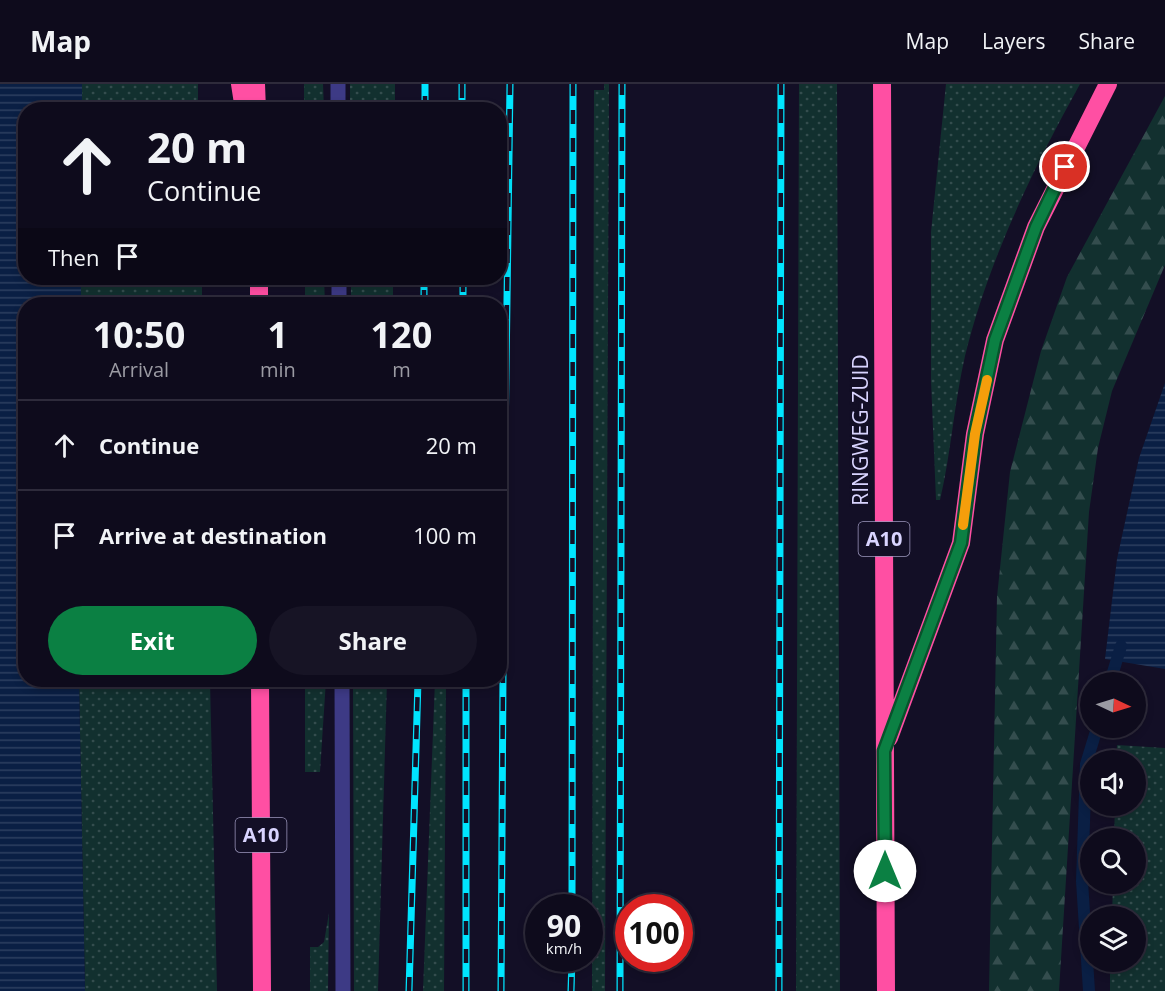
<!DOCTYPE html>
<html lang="en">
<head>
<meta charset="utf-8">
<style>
  body { margin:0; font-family:"Open Sans",sans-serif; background:#171425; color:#f1f3f6; height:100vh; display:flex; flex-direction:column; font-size:22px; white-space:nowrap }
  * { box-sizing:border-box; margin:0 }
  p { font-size:20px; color:#9b9ba3 }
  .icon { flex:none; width:33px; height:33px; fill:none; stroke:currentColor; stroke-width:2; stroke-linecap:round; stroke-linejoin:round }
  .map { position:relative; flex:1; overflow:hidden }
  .details { position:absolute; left:18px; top:213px; width:489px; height:390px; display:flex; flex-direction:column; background:#0e0b1c; border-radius:24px; box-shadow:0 3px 9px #0003,0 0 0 2px #2e2b3b }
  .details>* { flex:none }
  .banner { position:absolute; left:18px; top:18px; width:489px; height:183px; border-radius:24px; box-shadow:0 3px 9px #0003,0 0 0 2px #2e2b3b; background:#0e0b1c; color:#f1f3f6; overflow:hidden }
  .needle { width:39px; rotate:94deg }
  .controls { position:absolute; left:1080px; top:588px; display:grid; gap:12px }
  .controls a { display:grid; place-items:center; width:66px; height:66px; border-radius:50%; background:#0e0b1c; box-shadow:0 3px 9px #0003,0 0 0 2px #2e2b3b; font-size:30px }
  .speed { position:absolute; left:525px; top:810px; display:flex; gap:12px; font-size:30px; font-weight:700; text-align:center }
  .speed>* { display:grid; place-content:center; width:78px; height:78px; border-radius:50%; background:#0e0b1c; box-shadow:0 3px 9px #0003,0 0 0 2px #2e2b3b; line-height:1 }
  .speed small { font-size:15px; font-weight:400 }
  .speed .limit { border:9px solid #d22; background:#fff; color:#111 }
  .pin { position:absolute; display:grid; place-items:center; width:51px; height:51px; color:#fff; margin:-26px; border:3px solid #fff; border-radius:50%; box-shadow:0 2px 6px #0007 }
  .me { position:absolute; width:66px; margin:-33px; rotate:0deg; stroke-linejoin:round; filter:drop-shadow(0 0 4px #0008) }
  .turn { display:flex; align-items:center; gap:21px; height:126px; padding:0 30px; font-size:27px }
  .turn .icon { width:78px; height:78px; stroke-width:2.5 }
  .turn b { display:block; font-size:42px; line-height:51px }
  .then { display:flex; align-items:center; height:57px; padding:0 30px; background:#0003; gap:12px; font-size:22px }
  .eta { display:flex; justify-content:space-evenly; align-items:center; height:102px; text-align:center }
  .eta b { font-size:36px; font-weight:700; line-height:42px }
  .cta { display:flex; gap:12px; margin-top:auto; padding:12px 30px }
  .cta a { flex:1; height:69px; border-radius:36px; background:#0b8043; color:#fff; font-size:24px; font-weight:700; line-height:69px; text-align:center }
  .cta a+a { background:#171425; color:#f1f3f6 }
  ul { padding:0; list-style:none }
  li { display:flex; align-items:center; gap:18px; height:90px; padding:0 30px; border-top:2px solid #2e2b3b }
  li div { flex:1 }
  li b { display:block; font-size:22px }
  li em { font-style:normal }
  header { display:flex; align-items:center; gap:36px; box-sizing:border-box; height:84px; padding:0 30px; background:#0e0b1c; border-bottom:2px solid #2e2b3b }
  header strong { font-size:28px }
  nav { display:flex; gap:33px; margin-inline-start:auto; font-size:21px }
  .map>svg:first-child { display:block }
  .grass { fill:url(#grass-dots) }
  .forest { fill:url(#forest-firs) }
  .water { fill:url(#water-rules) }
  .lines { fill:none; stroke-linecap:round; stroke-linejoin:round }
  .stream { stroke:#0a1f44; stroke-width:12 }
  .service { stroke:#3d3a85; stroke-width:15 }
  .motorway { stroke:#ff4fa3; stroke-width:18 }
  .rail-casing { stroke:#00e5ff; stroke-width:7 }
  .rail { stroke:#130f26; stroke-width:4.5; stroke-dasharray:14; stroke-linecap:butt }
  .route-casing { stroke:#07532c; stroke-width:15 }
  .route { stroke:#0b8043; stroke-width:10 }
  .slow { stroke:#f59e0b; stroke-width:10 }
  .labels { text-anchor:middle; stroke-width:6; stroke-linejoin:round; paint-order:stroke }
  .shield { fill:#130f26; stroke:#9e99be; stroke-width:1.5 }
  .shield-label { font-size:20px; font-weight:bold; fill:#d9d4ff }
  .street-label { font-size:21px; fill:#d9d4ff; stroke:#130f26 }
</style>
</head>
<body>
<header>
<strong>Map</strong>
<nav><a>Map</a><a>Layers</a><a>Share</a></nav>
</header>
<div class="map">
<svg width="1165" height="907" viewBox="0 0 1165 907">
  <defs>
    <pattern id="grass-dots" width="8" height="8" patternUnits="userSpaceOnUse" patternTransform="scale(1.5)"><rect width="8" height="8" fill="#12302f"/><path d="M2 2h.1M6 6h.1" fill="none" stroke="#344d4e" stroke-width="1.8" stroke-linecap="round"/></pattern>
    <pattern id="forest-firs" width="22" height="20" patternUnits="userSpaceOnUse" patternTransform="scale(1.5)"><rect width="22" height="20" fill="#12302f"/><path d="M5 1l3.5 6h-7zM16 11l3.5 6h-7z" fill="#344d4e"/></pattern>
    <pattern id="water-rules" width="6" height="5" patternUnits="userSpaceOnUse" patternTransform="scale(1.5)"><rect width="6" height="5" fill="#0a1f44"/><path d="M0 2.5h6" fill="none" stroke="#2d3f60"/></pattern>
  </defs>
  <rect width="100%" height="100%" fill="#130f26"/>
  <path class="grass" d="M 82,0 L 198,0 L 198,25 L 82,25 Z
    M 304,0 L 323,0 L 324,25 L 304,25 Z
    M 350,0 L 395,0 L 395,25 L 350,25 Z
    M 604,0 L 609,0 L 605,907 L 592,907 L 594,6 L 604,6 Z
    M 799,0 L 837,0 L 840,907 L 796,907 Z
    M 946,0 L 1080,0 C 1032,87 989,175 965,272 C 954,320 951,369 940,416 L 936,416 L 931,297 L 931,148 Z
    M 81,194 L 202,194 L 202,220 L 81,220 Z
    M 305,194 L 324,194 L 325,220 L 305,220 Z
    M 351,194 L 393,194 L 393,220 L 351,220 Z
    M 79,596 L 210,596 L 217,907 L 85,907 Z
    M 305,596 L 326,596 L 320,688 L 305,688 Z
    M 353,596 L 387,596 L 378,907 L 354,907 Z
    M 435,596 L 446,596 L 444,907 L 423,907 Z
    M 1117,661 L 1165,664 L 1165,907 L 1110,907 L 1110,878 L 1136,878 L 1136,832 L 1112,832 L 1113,800 L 1136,800 L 1136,754 L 1114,754 L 1115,722 L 1136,722 L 1136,676 L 1116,676 Z
    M 329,829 L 328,907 L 310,907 L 310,863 L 318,863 L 324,858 Z"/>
  <path class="forest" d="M 1165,12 L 1165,181 L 1112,307 L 1098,364 L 1089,428 L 1059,907 L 989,907 L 997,513 L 1010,388 L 1041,267 L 1067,193 Z"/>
  <path class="water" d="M 0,0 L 82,0 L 82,25 L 26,26 L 26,194 L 81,194 L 81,220 L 26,220 L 26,596 L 79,596 L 85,907 L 0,907 Z
    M 1165,299 L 1165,585 L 1105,575 L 1117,475 L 1139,374 Z"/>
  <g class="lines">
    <path class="stream" d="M 1110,598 L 1121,562
      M 1089,907 L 1082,797 L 1086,680 L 1097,644"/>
    <path class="service" d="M 338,0 L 338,26
      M 339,194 L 339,220
      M 342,596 L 343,907"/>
    <path class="motorway" d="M 240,0 L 244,26
      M 256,0 L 257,26
      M 882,0 L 886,907
      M 259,194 L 259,220
      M 260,596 L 262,907
      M 889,654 L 961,459 L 975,350 L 995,256 L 1036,143 L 1108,0"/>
    <g class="rail-casing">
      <path id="rail" d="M 462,0 L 462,26
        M 425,26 L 425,0
        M 463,194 L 463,220
        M 424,220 L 424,194
        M 572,824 L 573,0
        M 409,907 L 418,596
        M 466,907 L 466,596
        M 501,907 L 504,431 L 510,0
        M 571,907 L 572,874
        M 620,907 L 622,0
        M 779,907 L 781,0"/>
    </g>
    <use href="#rail" class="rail"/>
  </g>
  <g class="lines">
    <g class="route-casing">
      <path id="route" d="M 885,787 L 884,667 L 961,459 L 975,350 L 995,256 L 1036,143 L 1065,83"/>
    </g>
    <use href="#route" class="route"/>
    <path class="slow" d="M 963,441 L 975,350 L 987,296"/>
  </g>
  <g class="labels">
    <g class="shield">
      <rect x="858.5" y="438" width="51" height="34" rx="4.5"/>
      <rect x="235.5" y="734" width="51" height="34" rx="4.5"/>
    </g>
    <g class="shield-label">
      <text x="884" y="462">A10</text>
      <text x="261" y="758">A10</text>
    </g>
    <g class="street-label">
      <text transform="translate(861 346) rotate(-90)" y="7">RINGWEG-ZUID</text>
    </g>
  </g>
</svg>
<div class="controls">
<a><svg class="needle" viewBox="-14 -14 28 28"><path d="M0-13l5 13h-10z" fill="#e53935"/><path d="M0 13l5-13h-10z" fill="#9b9ba3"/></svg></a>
<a><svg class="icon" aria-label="sound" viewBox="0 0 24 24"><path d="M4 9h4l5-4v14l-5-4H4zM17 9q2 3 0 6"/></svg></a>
<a><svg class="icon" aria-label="search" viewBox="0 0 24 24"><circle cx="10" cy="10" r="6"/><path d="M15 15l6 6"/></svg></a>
<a><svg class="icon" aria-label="layers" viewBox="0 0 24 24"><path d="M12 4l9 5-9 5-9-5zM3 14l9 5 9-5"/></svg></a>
</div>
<div class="speed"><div>90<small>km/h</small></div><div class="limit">100</div></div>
<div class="pin" style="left:1065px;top:83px;background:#d93025"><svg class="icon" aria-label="arrive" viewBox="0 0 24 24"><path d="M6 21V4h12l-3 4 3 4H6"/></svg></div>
<svg class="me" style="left:885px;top:787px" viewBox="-20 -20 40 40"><circle r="19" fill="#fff"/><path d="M0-13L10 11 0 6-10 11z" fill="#0b8043"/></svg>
<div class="banner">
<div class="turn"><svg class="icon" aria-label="ahead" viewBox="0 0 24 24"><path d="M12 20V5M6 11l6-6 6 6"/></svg><div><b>20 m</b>Continue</div></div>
<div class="then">Then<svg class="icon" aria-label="arrive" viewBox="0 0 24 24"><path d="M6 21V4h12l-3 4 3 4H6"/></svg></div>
</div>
<section class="details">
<div class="eta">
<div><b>10:50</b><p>Arrival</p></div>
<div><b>1</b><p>min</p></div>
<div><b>120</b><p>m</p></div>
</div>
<ul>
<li><svg class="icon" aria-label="ahead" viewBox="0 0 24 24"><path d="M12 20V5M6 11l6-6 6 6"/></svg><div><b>Continue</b></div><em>20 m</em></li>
<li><svg class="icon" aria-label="arrive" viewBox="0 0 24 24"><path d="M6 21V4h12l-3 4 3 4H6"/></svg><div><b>Arrive at destination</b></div><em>100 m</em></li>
</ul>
<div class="cta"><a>Exit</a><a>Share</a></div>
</section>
</div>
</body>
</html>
